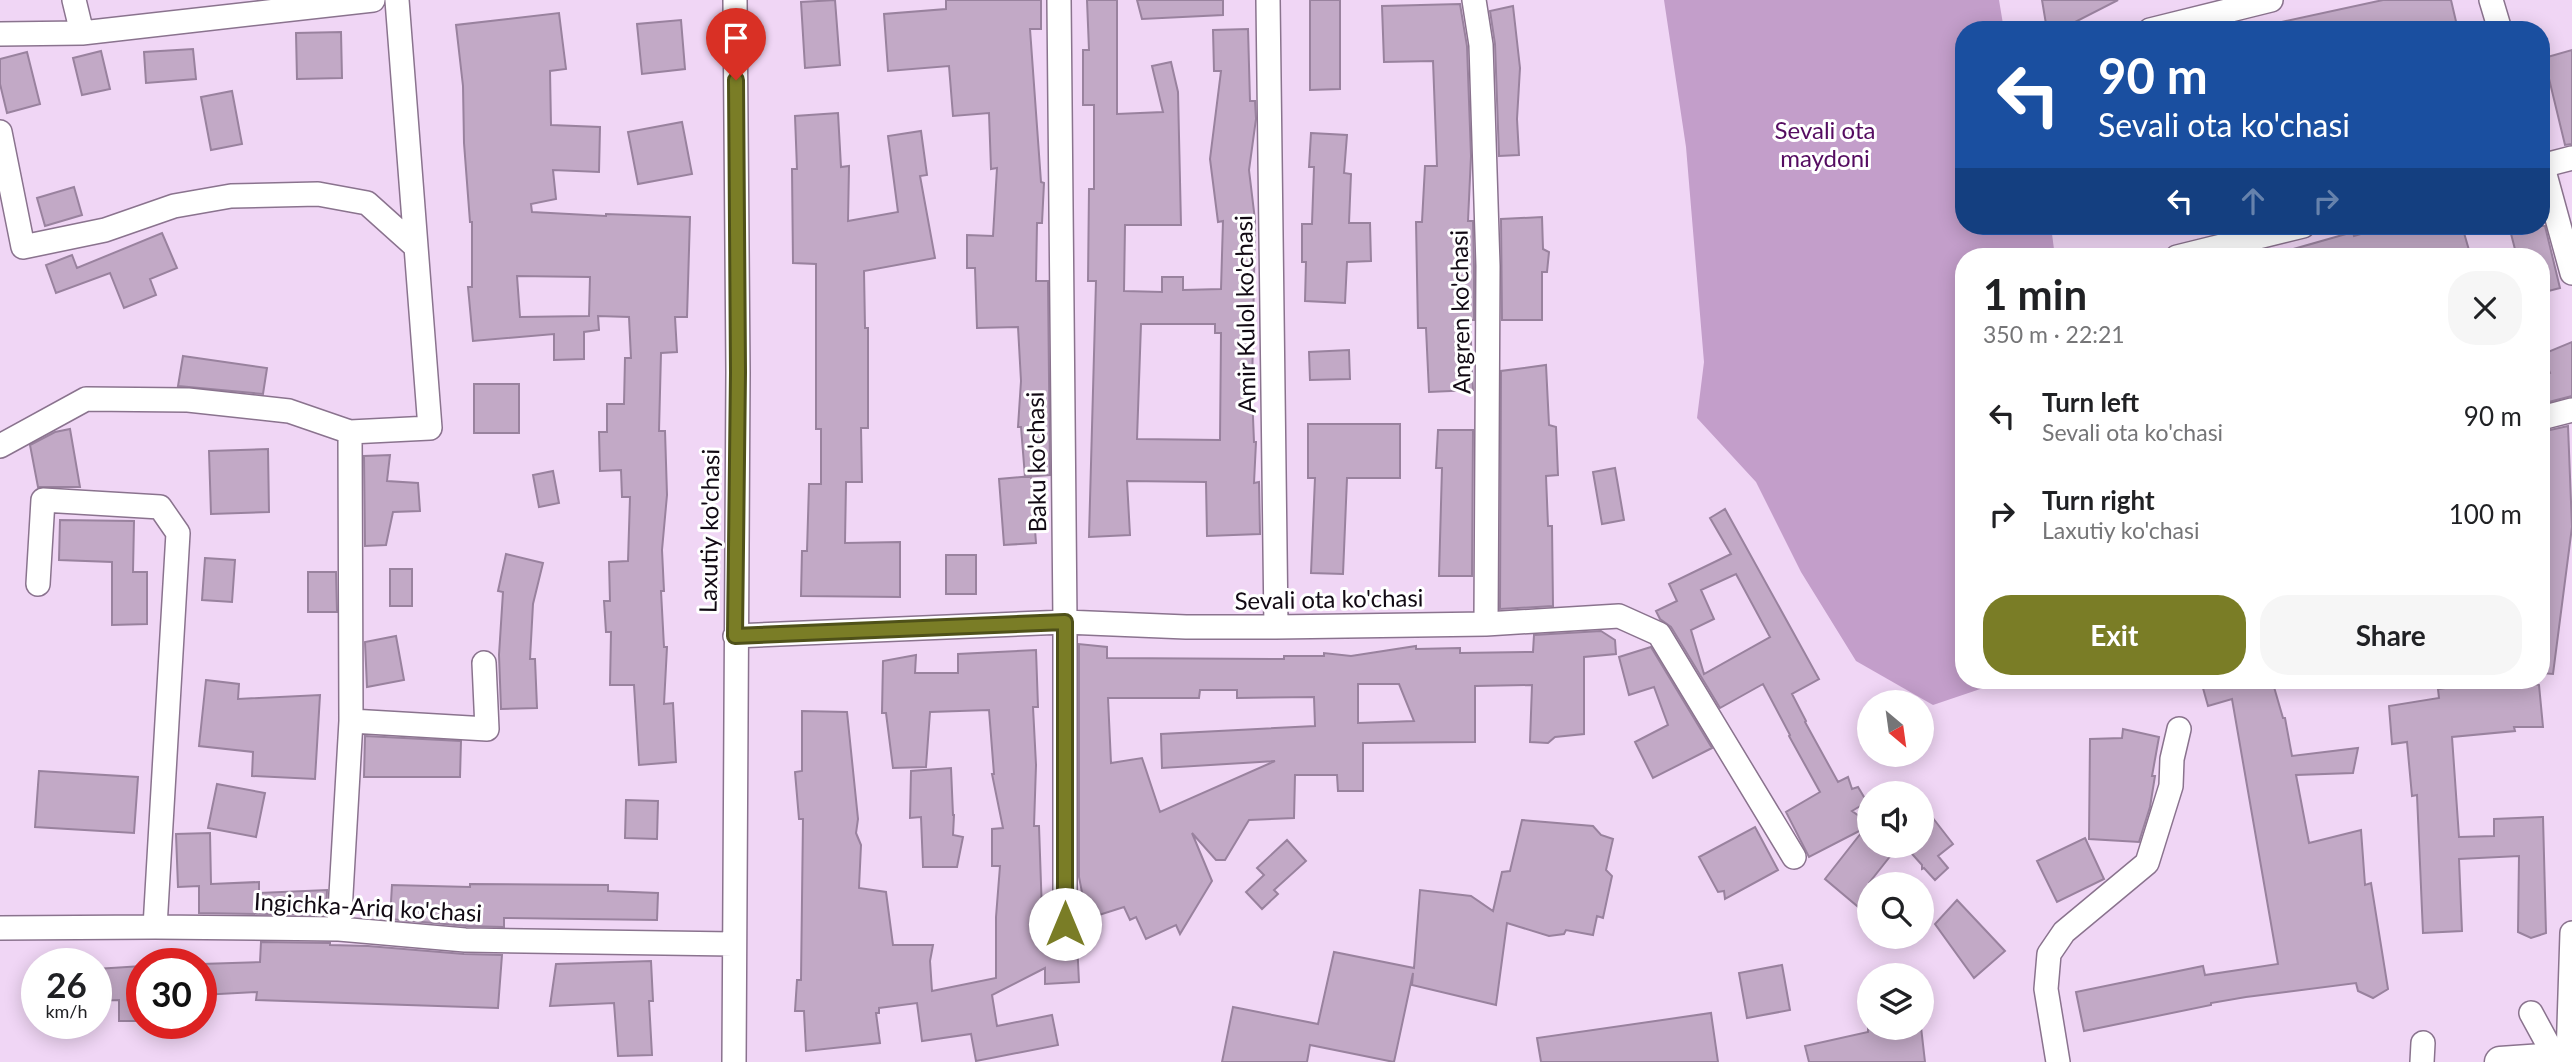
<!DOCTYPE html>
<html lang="en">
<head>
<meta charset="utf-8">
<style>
  body { margin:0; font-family:Lato,sans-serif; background:#f6f6f6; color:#202124; height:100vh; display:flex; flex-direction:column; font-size:26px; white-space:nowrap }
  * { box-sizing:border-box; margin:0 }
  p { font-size:23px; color:#757577 }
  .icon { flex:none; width:38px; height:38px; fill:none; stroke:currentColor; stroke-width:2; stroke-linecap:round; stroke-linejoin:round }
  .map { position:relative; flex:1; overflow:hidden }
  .side { position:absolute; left:1955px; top:248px; width:595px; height:441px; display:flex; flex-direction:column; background:#fff; border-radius:28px; box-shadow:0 4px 18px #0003 }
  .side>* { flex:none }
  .banner { position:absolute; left:1955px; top:21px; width:595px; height:214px; border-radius:28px; box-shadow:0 4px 18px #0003; background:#1a4fa0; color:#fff; overflow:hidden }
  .needle { width:46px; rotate:151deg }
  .controls { position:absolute; left:1857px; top:690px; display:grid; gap:14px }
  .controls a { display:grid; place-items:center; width:77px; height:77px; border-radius:50%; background:#fff; box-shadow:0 4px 18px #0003; font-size:35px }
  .speed { position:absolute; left:21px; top:948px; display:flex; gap:14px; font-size:35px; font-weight:700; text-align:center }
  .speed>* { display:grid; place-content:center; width:91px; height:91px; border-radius:50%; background:#fff; box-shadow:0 4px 18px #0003; line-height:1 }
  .speed small { font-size:18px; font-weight:400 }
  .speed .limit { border:10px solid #d22; background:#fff; color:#111 }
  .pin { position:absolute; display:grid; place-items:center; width:60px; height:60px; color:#fff; margin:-72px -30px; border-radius:50% 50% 50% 0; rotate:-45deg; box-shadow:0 0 7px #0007 }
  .pin .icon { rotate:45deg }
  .me { position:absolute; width:77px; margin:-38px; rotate:0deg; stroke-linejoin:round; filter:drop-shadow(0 0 5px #0008) }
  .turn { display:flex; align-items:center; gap:24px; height:147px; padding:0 28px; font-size:32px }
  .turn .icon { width:91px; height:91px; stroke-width:2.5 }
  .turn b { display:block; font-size:49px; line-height:60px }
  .lanes { display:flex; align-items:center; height:66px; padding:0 28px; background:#0003; justify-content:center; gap:35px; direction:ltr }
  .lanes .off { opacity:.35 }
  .round { display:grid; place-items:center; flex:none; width:74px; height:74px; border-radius:28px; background:#f6f6f6 }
  .summary { display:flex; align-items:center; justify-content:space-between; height:119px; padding:0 28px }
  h1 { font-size:42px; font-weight:700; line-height:52px }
  .primary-button { display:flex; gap:14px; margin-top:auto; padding:14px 28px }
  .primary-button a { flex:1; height:80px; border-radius:28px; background:#7a7d26; color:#fff; font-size:28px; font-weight:700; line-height:80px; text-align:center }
  .primary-button a+a { background:#f6f6f6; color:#202124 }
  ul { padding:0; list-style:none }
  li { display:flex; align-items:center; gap:21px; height:98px; padding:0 28px }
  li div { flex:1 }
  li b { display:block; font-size:26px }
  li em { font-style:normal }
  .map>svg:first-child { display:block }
  .green { fill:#c39eca }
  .building { fill:#c2a9c6; stroke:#99829e; stroke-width:2; fill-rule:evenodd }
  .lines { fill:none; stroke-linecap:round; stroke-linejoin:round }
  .minor-casing { stroke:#8a738e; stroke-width:26 }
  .major-casing { stroke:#8a738e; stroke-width:33 }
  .minor { stroke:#fff; stroke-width:23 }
  .major { stroke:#fff; stroke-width:30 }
  .route-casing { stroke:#4f5119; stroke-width:18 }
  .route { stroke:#7a7d26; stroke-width:12 }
  .labels { text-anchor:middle; stroke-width:6; stroke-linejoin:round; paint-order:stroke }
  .park-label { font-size:24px; fill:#550c61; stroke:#fff }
  .street-label { font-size:24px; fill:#110913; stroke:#fff }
</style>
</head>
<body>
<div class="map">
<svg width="2572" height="1062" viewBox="0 0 2572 1062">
  <rect width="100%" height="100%" fill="#f0d6f5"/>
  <path class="green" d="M 1664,0 L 1999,0 L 2004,30 L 1964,30 L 1964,226 L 2051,226 L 2055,257 L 1964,257 L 1964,681 L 2000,681 L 1998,683 L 1933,705 L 1856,661 L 1801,572 L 1756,482 L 1697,418 L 1704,362 L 1686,147 Z"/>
  <path class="building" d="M 835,0 L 840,65 L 805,68 L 801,2 Z
    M 946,0 L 1041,0 L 1041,29 L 1030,29 L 1041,182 L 1044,183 L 1042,223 L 1037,223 L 1036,281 L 1048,281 L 1050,475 L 1025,477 L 1021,427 L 1018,427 L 1021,381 L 1018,327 L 977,328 L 975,268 L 967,268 L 967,235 L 993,236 L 997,168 L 991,169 L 989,113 L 953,116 L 949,66 L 888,71 L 884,14 L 946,9 Z
    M 1087,0 L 1117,0 L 1117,114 L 1163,112 L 1152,66 L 1171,62 L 1178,92 L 1181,225 L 1125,225 L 1124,291 L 1162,292 L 1162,277 L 1183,277 L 1183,290 L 1221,289 L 1223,221 L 1218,222 L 1210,159 L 1221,71 L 1214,71 L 1213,30 L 1248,29 L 1250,101 L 1255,101 L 1256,119 L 1249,170 L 1255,220 L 1252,393 L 1254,442 L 1256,442 L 1254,483 L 1259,482 L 1260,534 L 1207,536 L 1206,482 L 1127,481 L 1130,535 L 1089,537 L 1096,281 L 1088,281 L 1089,189 L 1094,189 L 1094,105 L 1083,105 L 1083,50 L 1089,50 ZM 1141,324 L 1215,324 L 1215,333 L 1221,333 L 1220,440 L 1137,439 Z
    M 1137,0 L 1223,0 L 1223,15 L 1142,19 Z
    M 1310,0 L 1340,0 L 1340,89 L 1310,90 Z
    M 2042,0 L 2118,0 L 2071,24 L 2072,30 L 2047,30 Z
    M 2383,0 L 2451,0 L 2458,30 L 2278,30 L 2277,23 Z
    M 1460,4 L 1467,46 L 1471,156 L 1468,221 L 1473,221 L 1474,266 L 1474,320 L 1470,320 L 1473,390 L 1429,392 L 1426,328 L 1418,328 L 1416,222 L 1422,222 L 1425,166 L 1437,166 L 1433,61 L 1384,62 L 1382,6 Z
    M 1513,6 L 1520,68 L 1517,119 L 1519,155 L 1499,156 L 1495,44 L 1490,11 Z
    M 559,13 L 566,69 L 550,71 L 551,125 L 600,127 L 599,172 L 553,170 L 556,199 L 531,204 L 532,212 L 606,216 L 606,214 L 690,217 L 687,317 L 675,317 L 677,352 L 661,353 L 659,431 L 665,431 L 667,495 L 662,550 L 664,591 L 661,591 L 664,647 L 667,647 L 664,704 L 673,703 L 676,762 L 639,765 L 634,685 L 610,685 L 611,632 L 606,632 L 604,601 L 610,601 L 609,562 L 628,561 L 630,497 L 622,497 L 621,470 L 600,471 L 599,432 L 607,432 L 607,404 L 624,404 L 625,358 L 631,358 L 629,317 L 598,316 L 599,330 L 584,332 L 584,359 L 554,360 L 554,334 L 473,341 L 468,287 L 472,287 L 472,222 L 470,222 L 464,143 L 463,86 L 456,25 ZM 517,276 L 590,277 L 589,316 L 520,317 Z
    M 681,20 L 685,69 L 642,74 L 637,24 Z
    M 341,32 L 342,78 L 297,79 L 296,33 Z
    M 193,49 L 196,79 L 146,83 L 144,52 Z
    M 2572,50 L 2572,144 L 2565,145 L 2544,58 Z
    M 101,51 L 110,89 L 82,95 L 73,58 Z
    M 27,52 L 40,104 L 7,113 L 0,84 L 0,59 Z
    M 232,91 L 242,144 L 211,150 L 201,97 Z
    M 838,113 L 841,167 L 849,166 L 848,221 L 898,212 L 888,136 L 921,131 L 927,175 L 920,176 L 935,258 L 864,271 L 865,328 L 868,328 L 868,428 L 861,428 L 862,482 L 846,482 L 845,543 L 900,542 L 900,597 L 801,596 L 802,551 L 807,551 L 809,484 L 821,484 L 821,429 L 816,429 L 816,264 L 793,263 L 792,169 L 797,169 L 795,116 Z
    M 682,122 L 692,174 L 638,184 L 628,132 Z
    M 1311,133 L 1347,135 L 1344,173 L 1351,174 L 1349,223 L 1370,223 L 1371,261 L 1347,262 L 1345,303 L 1305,301 L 1306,262 L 1302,262 L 1302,224 L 1312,224 L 1314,167 L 1309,167 Z
    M 74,187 L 82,215 L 45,226 L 37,198 Z
    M 1542,217 L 1543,249 L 1549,252 L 1547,272 L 1542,272 L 1542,320 L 1502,320 L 1501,219 Z
    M 2388,226 L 2462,226 L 2471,257 L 2283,257 L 2283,252 L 2353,232 L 2354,236 Z
    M 2509,226 L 2545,226 L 2560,288 L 2541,293 L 2541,257 L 2517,257 Z
    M 162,233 L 177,268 L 150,279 L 156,295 L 124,308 L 110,273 L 56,293 L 46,265 L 72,255 L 77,268 Z
    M 2572,342 L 2572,396 L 2541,404 L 2541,377 L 2550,373 L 2543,354 Z
    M 1349,350 L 1350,379 L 1310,380 L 1309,352 Z
    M 183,356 L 267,368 L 263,394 L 178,386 Z
    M 1546,365 L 1549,425 L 1556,427 L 1558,475 L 1546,476 L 1548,526 L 1552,526 L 1553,606 L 1500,609 L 1501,371 Z
    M 474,384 L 519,384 L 519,433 L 474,433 Z
    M 1308,424 L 1400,424 L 1400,478 L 1347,478 L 1343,574 L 1311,573 L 1315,478 L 1308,478 Z
    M 2568,426 L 2572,527 L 2553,674 L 2541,673 L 2541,515 L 2549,515 L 2548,476 L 2541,477 L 2541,432 Z
    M 70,429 L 80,487 L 38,487 L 30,445 L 55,432 Z
    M 1438,430 L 1473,430 L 1472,576 L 1439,576 L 1442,468 L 1436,468 Z
    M 268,449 L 269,512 L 211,514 L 209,451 Z
    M 390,455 L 387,481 L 418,483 L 420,511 L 393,512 L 386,545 L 365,546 L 364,456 Z
    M 1615,468 L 1624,520 L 1602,524 L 1593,472 Z
    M 553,471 L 559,503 L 539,507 L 533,475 Z
    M 1031,476 L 1036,543 L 1004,545 L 999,479 Z
    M 1725,509 L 1819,679 L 1792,694 L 1806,721 L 1805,722 L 1838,782 L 1848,777 L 1852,789 L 1858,787 L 1867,802 L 1852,811 L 1869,823 L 1869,845 L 1899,845 L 1869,883 L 1869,916 L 1825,879 L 1865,828 L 1809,857 L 1786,812 L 1820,792 L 1789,736 L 1790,735 L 1763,684 L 1720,708 L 1671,627 L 1660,619 L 1656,611 L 1677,601 L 1669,584 L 1731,554 L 1710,518 ZM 1736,574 L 1770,637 L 1704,674 L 1691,630 L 1714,619 L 1701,590 Z
    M 60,520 L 134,521 L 133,572 L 147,572 L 147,624 L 112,625 L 112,562 L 59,560 Z
    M 506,554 L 543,563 L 533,604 L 530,659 L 535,659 L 537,708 L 501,709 L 499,655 L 503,592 L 498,591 Z
    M 946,555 L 976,555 L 976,594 L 946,594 Z
    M 205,558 L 235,560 L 232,602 L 202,600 Z
    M 390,569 L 412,569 L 412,606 L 390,606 Z
    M 308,572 L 336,572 L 337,612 L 308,612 Z
    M 1601,631 L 1615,640 L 1616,654 L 1584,657 L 1584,734 L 1555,737 L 1548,743 L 1530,742 L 1532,685 L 1475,686 L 1475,742 L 1363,743 L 1363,791 L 1338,791 L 1337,775 L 1295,775 L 1294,818 L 1249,820 L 1225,860 L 1216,860 L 1192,833 L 1212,881 L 1180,934 L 1176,925 L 1146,939 L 1136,917 L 1130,920 L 1124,907 L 1099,915 L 1086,913 L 1079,877 L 1079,644 L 1107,647 L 1107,658 L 1284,659 L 1284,656 L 1324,656 L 1324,653 L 1351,656 L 1416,646 L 1416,649 L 1460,648 L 1460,653 L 1533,652 L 1534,635 ZM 1358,684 L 1399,684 L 1414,721 L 1358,723 ZM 1200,690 L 1237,690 L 1237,698 L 1314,697 L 1315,726 L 1161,734 L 1162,768 L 1275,761 L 1160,812 L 1142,758 L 1111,763 L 1108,698 L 1199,698 Z
    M 396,636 L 404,680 L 367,687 L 365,642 Z
    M 1651,647 L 1712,748 L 1653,778 L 1635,742 L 1668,725 L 1654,687 L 1629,695 L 1619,657 Z
    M 1036,650 L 1038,707 L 1033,707 L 1036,765 L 1034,826 L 1039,826 L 1043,942 L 1077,942 L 1079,982 L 1045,984 L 1045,968 L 992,995 L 997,1026 L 1052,1015 L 1058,1045 L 976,1061 L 971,1034 L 922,1041 L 917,1003 L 879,1008 L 879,1013 L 876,1013 L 880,1043 L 806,1051 L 804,1011 L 795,1011 L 797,980 L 801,980 L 803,819 L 799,819 L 795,772 L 802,771 L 802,711 L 847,712 L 858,819 L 856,833 L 861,845 L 859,888 L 886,892 L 893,945 L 933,945 L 930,961 L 932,991 L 996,978 L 996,917 L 1000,866 L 992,866 L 992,829 L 1003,828 L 992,774 L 994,774 L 989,710 L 930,712 L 926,767 L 893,768 L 886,713 L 882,713 L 883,661 L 916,655 L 915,673 L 958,673 L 958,654 Z
    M 206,680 L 239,684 L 238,699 L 320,695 L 315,779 L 252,776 L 253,752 L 199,746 Z
    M 2201,681 L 2277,681 L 2278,686 L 2274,687 L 2283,718 L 2285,718 L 2292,756 L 2358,748 L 2353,773 L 2296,775 L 2309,843 L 2361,830 L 2365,885 L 2371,883 L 2388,989 L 2373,998 L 2358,991 L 2356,983 L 2246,997 L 2211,1003 L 2211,1005 L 2084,1031 L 2076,992 L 2203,966 L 2205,975 L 2278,964 L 2232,699 L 2208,706 Z
    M 2496,681 L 2525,681 L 2539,685 L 2543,727 L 2514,727 L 2515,731 L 2452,737 L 2459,837 L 2494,836 L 2494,819 L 2543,817 L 2546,933 L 2531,938 L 2518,932 L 2519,856 L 2459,859 L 2462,931 L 2423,933 L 2417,795 L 2412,796 L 2407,742 L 2392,744 L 2389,706 L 2439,698 L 2438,689 Z
    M 2123,729 L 2159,737 L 2152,776 L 2155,776 L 2150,807 L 2139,842 L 2089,839 L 2090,739 L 2122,738 Z
    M 365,736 L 461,741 L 460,777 L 364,777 Z
    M 951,768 L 953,815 L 954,815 L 953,835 L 963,837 L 957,867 L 923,867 L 921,817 L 910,818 L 911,771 Z
    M 39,771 L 138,777 L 134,833 L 35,827 Z
    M 217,784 L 265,793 L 256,837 L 208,828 Z
    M 626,800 L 658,801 L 657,839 L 625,838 Z
    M 1922,804 L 1953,844 L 1938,856 L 1948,868 L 1935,880 L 1924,868 L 1922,869 L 1922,865 L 1904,845 L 1922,845 Z
    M 1522,820 L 1593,826 L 1601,835 L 1613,839 L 1606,870 L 1612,876 L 1603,918 L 1597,916 L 1593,935 L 1566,930 L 1564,934 L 1549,936 L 1507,923 L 1496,1005 L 1412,985 L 1413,973 L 1394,1062 L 1310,1045 L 1307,1062 L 1222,1062 L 1233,1007 L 1318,1024 L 1334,952 L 1414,968 L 1420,890 L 1471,896 L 1493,911 L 1502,872 L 1510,871 Z
    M 1755,827 L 1778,870 L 1725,899 L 1724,891 L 1718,892 L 1699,857 Z
    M 210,833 L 211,884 L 259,882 L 259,893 L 327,890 L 326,915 L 199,913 L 199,886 L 178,887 L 176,834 Z
    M 2085,838 L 2104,879 L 2057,902 L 2037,861 Z
    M 1287,840 L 1306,861 L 1274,890 L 1278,894 L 1262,909 L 1246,892 L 1264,875 L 1257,868 Z
    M 470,884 L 608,885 L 608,891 L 658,893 L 657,920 L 504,918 L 504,927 L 466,926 L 390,919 L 392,885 L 470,887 Z
    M 1957,900 L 2005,951 L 1974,978 L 1935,924 Z
    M 261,942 L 330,943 L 330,945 L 368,946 L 464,954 L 502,955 L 498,1008 L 256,1000 L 257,992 L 201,995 L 201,964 L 260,962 Z
    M 651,961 L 653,1001 L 649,1001 L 652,1055 L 618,1056 L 614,1003 L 550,1006 L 556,964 Z
    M 1782,965 L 1790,1010 L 1747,1018 L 1739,973 Z
    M 142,966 L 142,1021 L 119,1021 L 119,1000 L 96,1001 L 96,969 Z
    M 1711,1013 L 1718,1062 L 1541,1062 L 1537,1038 Z
    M 1868,1027 L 1921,1027 L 1925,1062 L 1809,1062 L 1805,1046 L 1868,1032 Z"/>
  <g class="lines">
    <g class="minor-casing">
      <path id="minor" d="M 74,0 L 82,33
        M 1059,0 L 1065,622 L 1065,924
        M 1268,0 L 1276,627
        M 1474,0 L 1481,45 L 1488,266 L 1486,624
        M 2491,0 L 2500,30
        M 2150,30 L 2271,0
        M 0,34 L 82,33 L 373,0
        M 0,132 L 23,247 L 105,230 L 174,206 L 231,196 L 318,194 L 367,203 L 416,247
        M 2541,160 L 2572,273
        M 2541,166 L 2572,158
        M 2177,257 L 2303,226
        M 2541,418 L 2572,410
        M 0,446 L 86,399 L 188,400 L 289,411 L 350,432
        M 38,584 L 43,500 L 160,507 L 178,533 L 155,927
        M 735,636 L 1065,622 L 1186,627 L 1276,627 L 1486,624 L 1619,616 L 1659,634 L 1794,857
        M 351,721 L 487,729 L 484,663
        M 0,928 L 155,927 L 339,929 L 465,940 L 733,944
        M 339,929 L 351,721 L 350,432 L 430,428 L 397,0
        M 2531,1013 L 2556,1059
        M 2568,1057 L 2572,933
        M 734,1062 L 738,372 L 735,0
        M 2058,1062 L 2046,989 L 2049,954 L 2064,932 L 2147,863 L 2171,786 L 2172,759 L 2179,729
        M 2422,1062 L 2423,1043"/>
    </g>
    <g class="major-casing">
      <path id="major" d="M 2500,1062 L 2572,1057"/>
    </g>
    <use href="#minor" class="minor"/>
    <use href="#major" class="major"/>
  </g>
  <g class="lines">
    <g class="route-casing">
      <path id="route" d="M 736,80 L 738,372 L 735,636 L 1065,622 L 1065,924"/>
    </g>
    <use href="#route" class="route"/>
  </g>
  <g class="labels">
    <g class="park-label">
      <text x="1825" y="139">Sevali ota<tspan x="1825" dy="28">maydoni</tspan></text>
    </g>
    <g class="street-label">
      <text transform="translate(1461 312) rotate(-91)" y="8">Angren ko'chasi</text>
      <text transform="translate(1246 314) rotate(-91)" y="8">Amir Kulol ko'chasi</text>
      <text transform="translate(1037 462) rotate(-91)" y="8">Baku ko'chasi</text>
      <text transform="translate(710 531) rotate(-89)" y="8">Laxutiy ko'chasi</text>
      <text transform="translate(1329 600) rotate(-1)" y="8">Sevali ota ko'chasi</text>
      <text transform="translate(368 908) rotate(3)" y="8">Ingichka-Ariq ko'chasi</text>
    </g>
  </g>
</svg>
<div class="controls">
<a><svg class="needle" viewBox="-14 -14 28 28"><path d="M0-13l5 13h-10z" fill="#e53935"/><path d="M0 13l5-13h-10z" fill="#757577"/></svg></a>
<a><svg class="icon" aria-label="sound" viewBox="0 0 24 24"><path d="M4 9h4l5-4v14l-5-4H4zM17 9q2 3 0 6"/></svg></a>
<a><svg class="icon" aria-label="search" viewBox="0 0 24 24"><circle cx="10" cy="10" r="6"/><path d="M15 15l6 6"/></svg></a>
<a><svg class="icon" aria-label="layers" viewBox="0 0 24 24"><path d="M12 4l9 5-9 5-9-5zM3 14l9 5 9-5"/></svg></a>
</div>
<div class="speed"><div>26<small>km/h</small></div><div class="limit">30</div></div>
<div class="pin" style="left:736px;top:80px;background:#d93025"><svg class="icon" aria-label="arrive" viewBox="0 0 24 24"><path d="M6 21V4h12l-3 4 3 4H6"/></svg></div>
<svg class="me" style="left:1065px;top:924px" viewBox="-20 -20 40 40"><circle r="19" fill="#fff"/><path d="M0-13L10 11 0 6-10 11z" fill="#7a7d26"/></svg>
<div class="banner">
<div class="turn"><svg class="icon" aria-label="left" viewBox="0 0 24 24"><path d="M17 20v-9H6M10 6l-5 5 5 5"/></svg><div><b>90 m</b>Sevali ota ko'chasi</div></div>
<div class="lanes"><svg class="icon" aria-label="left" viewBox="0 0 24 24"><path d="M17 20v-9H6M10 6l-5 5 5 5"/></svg><svg class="icon off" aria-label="ahead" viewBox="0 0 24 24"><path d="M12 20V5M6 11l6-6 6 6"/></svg><svg class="icon off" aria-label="right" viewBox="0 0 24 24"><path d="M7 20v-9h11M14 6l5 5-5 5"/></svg></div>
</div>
<section class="side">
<div class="summary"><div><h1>1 min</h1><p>350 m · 22:21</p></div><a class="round"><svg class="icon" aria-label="close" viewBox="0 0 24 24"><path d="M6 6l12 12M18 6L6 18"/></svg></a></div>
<ul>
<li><svg class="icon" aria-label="left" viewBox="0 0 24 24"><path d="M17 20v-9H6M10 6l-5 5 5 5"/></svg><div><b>Turn left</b><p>Sevali ota ko'chasi</p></div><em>90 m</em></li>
<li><svg class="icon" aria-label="right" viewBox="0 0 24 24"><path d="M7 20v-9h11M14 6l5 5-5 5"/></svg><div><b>Turn right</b><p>Laxutiy ko'chasi</p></div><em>100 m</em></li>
</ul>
<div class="primary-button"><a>Exit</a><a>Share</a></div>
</section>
</div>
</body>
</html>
